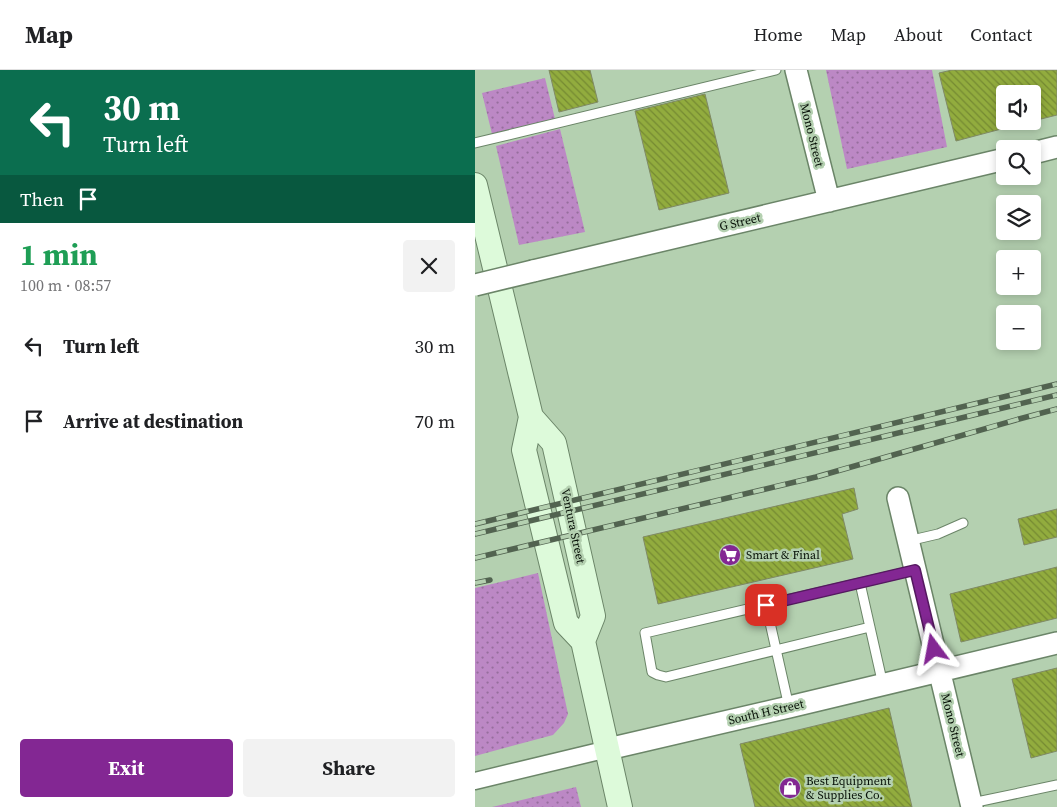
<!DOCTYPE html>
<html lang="en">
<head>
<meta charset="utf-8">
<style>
  body { margin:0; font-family:"Source Serif 4",serif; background:#f2f2f2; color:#202124; height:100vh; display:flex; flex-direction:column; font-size:19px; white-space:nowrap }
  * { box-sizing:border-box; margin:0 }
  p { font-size:16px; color:#757577 }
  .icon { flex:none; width:28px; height:28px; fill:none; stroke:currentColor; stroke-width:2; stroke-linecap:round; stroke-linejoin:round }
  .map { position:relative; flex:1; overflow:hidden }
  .panel { display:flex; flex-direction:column; background:#fff; width:475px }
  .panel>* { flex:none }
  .top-card { background:#0b6e4f; color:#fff; overflow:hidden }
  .fabs { position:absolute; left:521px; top:15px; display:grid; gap:10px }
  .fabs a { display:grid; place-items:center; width:45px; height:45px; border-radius:5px; background:#fff; box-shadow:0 2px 8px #0003; font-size:25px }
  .pin { position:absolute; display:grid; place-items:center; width:42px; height:42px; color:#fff; margin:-21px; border-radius:10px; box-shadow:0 2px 8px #0006 }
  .me { position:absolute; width:55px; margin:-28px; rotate:347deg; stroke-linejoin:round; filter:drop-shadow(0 0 4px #0008) }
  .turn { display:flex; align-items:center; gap:18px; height:105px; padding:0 20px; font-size:22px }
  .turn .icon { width:65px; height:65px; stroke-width:2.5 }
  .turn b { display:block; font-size:35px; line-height:42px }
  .then { display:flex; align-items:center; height:48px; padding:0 20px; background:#0003; gap:10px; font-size:19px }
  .round { display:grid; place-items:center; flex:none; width:52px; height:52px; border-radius:5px; background:#f2f2f2 }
  .summary { display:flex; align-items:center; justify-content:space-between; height:85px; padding:0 20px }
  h1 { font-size:30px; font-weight:700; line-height:38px; color:#1e9e55 }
  .primary-button { display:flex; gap:10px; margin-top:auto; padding:10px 20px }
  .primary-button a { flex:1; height:58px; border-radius:5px; background:#832793; color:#fff; font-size:20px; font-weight:700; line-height:58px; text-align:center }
  .primary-button a+a { background:#f2f2f2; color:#202124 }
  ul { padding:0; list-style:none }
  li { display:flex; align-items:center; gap:15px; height:75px; padding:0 20px }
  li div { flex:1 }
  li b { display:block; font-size:19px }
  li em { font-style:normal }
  header { display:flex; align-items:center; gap:30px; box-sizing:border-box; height:70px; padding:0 25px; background:#fff; border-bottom:1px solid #e0e0e0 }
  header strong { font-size:24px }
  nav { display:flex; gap:28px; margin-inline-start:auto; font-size:18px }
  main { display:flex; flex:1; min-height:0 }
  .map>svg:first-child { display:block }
  .green { fill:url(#green-dots) }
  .building { fill:url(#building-back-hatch); stroke:#7f8966 }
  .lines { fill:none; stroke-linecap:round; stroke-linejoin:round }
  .service-casing { stroke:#6b8568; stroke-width:11 }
  .minor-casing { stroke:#6b8568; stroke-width:19 }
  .tertiary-casing { stroke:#6b8568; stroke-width:24 }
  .secondary-casing { stroke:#6b8568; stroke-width:26 }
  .service { stroke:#fff; stroke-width:9 }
  .minor { stroke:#fff; stroke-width:16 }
  .tertiary { stroke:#fff; stroke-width:21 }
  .secondary { stroke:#ddfada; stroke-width:24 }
  .rail-casing { stroke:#526350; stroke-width:5.5 }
  .rail { stroke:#b4d0b0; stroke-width:4; stroke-dasharray:11; stroke-linecap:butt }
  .tertiary-bridge-casing { stroke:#6b8568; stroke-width:24; stroke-linecap:butt }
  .tertiary-bridge { stroke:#fff; stroke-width:21 }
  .route-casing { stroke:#551960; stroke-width:12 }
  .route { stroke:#832793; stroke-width:9 }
  .labels { text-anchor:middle; stroke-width:5; stroke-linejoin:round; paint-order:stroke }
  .street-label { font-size:12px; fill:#050e05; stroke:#b4d0b0 }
  .poi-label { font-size:12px; fill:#050e05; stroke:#b4d0b0; text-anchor:start }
</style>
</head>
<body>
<header>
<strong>Map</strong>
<nav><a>Home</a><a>Map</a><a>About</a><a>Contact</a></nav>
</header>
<main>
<section class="panel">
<div class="top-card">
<div class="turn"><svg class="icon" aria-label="left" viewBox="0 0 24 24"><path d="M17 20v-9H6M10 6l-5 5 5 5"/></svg><div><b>30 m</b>Turn left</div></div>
<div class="then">Then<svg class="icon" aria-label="arrive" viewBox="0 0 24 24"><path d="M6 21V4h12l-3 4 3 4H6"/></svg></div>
</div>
<div class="summary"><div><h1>1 min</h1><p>100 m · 08:57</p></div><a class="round"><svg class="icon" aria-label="close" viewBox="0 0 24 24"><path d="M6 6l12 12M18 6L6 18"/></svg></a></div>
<ul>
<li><svg class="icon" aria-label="left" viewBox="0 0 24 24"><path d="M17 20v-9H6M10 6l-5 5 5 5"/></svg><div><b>Turn left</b></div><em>30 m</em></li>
<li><svg class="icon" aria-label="arrive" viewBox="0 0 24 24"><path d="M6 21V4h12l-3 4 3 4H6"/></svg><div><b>Arrive at destination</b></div><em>70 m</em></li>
</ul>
<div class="primary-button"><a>Exit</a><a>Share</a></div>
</section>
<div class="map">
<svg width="582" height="737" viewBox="0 0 582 737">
  <defs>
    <pattern id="green-dots" width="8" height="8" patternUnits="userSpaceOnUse" patternTransform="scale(1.25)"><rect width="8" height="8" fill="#bc88c5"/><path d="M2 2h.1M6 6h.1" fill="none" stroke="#976e9e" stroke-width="1.8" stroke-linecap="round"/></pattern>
    <pattern id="building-back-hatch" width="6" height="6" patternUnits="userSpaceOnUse" patternTransform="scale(1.25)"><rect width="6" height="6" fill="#92ac3e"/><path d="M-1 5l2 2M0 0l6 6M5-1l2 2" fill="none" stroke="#758a32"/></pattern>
  </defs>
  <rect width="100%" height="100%" fill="#b4d0b0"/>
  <path class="green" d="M 351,0 L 457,0 L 472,77 L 372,99 Z
    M 70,8 L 80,49 L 17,64 L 7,23 Z
    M 85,59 L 110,162 L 44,175 L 21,76 Z
    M 63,503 L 93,644 L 89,653 L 78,665 L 0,686 L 0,518 Z
    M 101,717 L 106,737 L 17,737 Z"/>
  <path class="building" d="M 74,0 L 115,0 L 123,32 L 84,42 Z
    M 477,0 L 582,0 L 582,45 L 566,49 L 560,24 L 530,24 L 530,58 L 481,71 L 464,3 Z
    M 230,24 L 254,123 L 184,140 L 160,41 Z
    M 379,418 L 383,439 L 367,444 L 378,489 L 183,534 L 168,467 Z
    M 582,439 L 582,467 L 549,475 L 543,449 Z
    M 582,497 L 582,548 L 486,572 L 475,524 Z
    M 582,598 L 582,681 L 556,688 L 537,609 Z
    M 414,638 L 437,737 L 280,737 L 265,674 Z"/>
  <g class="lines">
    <g class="service-casing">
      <path id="service" d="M 0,73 L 301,0
        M 433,471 L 463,464 L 488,453
        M 385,513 L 408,615
        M 291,535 L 314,637
        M 395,557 L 191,607 L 183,605 L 177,602 L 170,563 L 440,500
        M 497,733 L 582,715"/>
    </g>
    <g class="minor-casing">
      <path id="minor" d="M 0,711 L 133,679"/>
    </g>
    <g class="tertiary-casing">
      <path id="tertiary" d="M 321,0 L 354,131
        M 558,83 L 582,77
        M 58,201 L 530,89
        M 423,428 L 497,737
        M 133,679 L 314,637 L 582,573"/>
    </g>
    <g class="secondary-casing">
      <path id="secondary" d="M 0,115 L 56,347 L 49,380 L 91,553 L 108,571 L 145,737
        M 56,347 L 79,373 L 118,546 L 108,571"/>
    </g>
    <use href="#service" class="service"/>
    <use href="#minor" class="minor"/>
    <use href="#tertiary" class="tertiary"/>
    <use href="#secondary" class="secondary"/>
    <g class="rail-casing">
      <path id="rail" d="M 0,454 L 582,314
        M 0,464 L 582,325
        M 0,488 L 341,407 L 544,349 L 582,339
        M 0,513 L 15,510"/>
    </g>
    <use href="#rail" class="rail"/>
    <g class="tertiary-bridge-casing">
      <path id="tertiary-bridge" d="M 0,215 L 58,201"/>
    </g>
    <use href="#tertiary-bridge" class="tertiary-bridge"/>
  </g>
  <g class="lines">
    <g class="route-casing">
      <path id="route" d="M 291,535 L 440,500 L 459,579"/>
    </g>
    <use href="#route" class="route"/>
  </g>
  <defs>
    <g id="supermarket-disc" transform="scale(1.125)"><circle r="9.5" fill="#832793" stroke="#b4d0b0"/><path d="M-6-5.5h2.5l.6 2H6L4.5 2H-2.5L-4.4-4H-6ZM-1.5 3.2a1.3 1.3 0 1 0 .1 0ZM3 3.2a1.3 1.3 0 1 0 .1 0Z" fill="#fff"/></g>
    <g id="shop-disc" transform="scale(1.125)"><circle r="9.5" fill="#832793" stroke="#b4d0b0"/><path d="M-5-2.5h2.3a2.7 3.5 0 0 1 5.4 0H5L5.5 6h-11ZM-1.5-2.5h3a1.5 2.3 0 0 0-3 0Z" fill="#fff"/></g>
  </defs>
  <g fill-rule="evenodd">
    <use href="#supermarket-disc" x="255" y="485"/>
    <use href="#shop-disc" x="315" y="718"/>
  </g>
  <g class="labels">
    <g class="street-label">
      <text transform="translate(337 65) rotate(76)" y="4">Mono Street</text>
      <text transform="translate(265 152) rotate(-13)" y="4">G Street</text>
      <text transform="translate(98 456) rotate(78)" y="4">Ventura Street</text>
      <text transform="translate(291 642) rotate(-13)" y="4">South H Street</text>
      <text transform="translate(478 655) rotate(76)" y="4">Mono Street</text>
    </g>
    <g class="poi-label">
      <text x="271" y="489">Smart &amp; Final</text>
      <text x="331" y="715">Best Equipment<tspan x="331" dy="14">&amp; Supplies Co.</tspan></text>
    </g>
  </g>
</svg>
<div class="fabs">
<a><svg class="icon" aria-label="sound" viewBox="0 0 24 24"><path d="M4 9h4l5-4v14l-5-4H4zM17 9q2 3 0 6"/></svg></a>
<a><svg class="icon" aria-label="search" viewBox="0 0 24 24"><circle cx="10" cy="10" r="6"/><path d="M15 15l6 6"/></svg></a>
<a><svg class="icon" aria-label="layers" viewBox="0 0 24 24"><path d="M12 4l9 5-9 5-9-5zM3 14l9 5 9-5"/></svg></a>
<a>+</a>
<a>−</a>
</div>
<div class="pin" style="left:291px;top:535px;background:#d93025"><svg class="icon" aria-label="arrive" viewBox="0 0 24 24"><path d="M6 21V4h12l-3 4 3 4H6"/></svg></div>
<svg class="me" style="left:459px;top:579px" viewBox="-20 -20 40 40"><path d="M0-17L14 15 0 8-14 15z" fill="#832793" stroke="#fff" stroke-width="4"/></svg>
</div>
</main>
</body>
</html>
